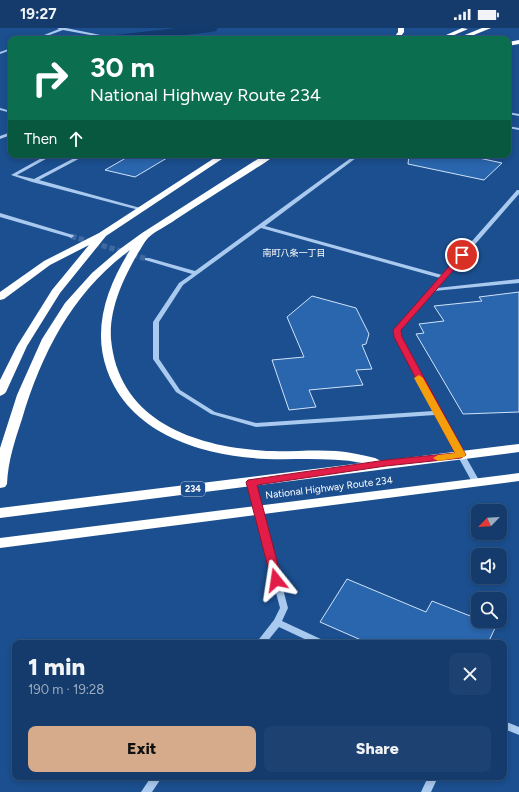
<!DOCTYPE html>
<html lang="en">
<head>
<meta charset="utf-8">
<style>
  body { margin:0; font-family:Figtree,"Noto Sans JP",sans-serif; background:#1d4271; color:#f1f3f6; height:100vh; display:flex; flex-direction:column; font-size:15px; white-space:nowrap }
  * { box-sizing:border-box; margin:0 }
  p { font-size:13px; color:#9dadc1 }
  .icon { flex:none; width:22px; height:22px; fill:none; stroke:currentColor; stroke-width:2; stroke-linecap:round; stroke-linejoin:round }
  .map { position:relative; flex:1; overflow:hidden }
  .details { position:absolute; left:12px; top:612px; width:495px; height:140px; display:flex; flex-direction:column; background:#143b6b; border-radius:8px; box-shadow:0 2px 6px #0003,0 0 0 1px #33557e }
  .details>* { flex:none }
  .banner { position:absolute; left:8px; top:8px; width:503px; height:122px; border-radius:8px; box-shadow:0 2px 6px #0003,0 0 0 1px #33557e; background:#0b6e4f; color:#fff; overflow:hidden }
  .needle { width:26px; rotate:245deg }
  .fabs { position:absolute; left:471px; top:476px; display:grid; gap:8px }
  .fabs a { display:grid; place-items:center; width:36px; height:36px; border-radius:8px; background:#143b6b; box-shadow:0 2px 6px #0003,0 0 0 1px #33557e; font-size:20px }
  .pin { position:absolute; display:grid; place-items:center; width:34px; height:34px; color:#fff; margin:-17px; border:2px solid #fff; border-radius:50%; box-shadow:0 1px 4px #0007 }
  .me { position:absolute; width:44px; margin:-22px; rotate:345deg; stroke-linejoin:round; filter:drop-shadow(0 0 3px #0008) }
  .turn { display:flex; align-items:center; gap:14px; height:84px; padding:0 16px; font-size:18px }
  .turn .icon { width:52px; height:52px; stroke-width:2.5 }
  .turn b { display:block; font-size:28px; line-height:34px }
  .then { display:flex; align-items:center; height:38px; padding:0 16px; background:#0003; gap:8px; font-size:15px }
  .round { display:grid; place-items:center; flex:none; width:42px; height:42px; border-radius:8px; background:#1d4271 }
  .overview { display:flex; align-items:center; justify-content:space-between; height:68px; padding:0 16px }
  h1 { font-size:24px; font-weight:800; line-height:30px }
  .action { display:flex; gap:8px; margin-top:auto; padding:8px 16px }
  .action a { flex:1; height:46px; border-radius:8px; background:#d6ab8b; color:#111; font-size:16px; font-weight:800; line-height:46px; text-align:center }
  .action a+a { background:#1d4271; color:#f1f3f6 }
  .status { display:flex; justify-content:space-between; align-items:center; height:28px; padding:0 20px; background:#143b6b; direction:ltr }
  .status svg { height:11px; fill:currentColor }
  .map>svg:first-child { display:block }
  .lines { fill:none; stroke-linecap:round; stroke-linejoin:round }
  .canal { fill:#123a6d; fill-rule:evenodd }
  .building { fill:#2a66ad; stroke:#cfe3fa }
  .minor-tunnel { stroke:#3d69a0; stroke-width:5.5; stroke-dasharray:5.5 2.5; stroke-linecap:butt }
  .minor { fill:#a9c9ee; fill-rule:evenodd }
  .highway { fill:#fff; fill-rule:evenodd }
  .route { fill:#e11d48; stroke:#92132f }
  .slow { fill:#f59e0b }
  .labels { text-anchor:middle; stroke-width:4; stroke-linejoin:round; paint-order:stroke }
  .far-neighbourhood-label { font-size:9px; fill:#fff; stroke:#1b4f8f }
  .shield { fill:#1b4f8f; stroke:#bbcadd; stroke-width:1 }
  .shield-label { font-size:9px; font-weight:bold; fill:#fff }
  .street-label { font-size:10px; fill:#fff; stroke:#1b4f8f }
</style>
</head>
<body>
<div class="status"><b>19:27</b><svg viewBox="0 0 49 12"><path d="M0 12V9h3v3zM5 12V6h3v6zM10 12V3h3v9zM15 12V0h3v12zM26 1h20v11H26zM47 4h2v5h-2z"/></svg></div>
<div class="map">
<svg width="519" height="764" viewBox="0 0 519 764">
  <rect width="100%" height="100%" fill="#1b4f8f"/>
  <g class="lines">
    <path class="canal" d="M 177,0 L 218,0 L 216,3 L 211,4 L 150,11 L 108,11 L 110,8 L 115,7 Z"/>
  </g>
  <path class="building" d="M 131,127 L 172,127 L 135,149 L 105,142 Z
    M 409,127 L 465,127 L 502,135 L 484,152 L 408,136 Z
    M 519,264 L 519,384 L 463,386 L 416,306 L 424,305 L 419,296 L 444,293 L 434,278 L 482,273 L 479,269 Z
    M 312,268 L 356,280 L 369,306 L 366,316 L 362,317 L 372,341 L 356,342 L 363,357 L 309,362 L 316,379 L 289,382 L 272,332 L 304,329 L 287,289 Z
    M 347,551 L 426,584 L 432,573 L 478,591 L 478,593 L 483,593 L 496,598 L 488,615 L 368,615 L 320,594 Z"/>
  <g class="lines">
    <path class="minor-tunnel" d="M 71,208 L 147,231"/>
    <path class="minor" d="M 57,0 L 66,0 L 120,11 L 112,11 L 63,2 L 39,11 L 34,11 L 59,1 Z
      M 11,20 L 11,22 L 0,26 L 0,24 Z
      M 0,80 L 11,83 L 11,85 L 0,82 Z
      M 508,84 L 519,86 L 519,88 L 508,86 Z
      M 508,98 L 519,100 L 519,102 L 508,100 Z
      M 11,104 L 11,107 L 0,111 L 0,108 Z
      M 47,127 L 53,127 L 17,147 L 34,151 L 80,127 L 86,127 L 39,152 L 144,181 L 143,182 L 139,182 L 32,154 L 11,147 Z
      M 355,127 L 360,127 L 265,198 L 442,247 L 517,162 L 519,162 L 519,166 L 437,260 L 519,251 L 519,255 L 434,263 L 400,302 L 401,309 L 441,385 L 480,454 L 479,456 L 476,456 L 472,454 L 435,387 L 256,399 L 211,386 L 176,364 L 153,331 L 153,294 L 179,255 L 192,246 L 145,232 L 145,230 L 149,230 L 195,243 ZM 261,200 L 440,250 L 394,302 L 395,309 L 433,383 L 256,395 L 215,384 L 180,362 L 159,331 L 159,294 L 183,257 Z
      M 0,185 L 73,207 L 74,208 L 71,210 L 69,209 L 0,189 Z
      M 248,452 L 251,452 L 255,454 L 288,580 L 282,593 L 325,613 L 327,615 L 313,615 L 279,599 L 266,615 L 256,615 L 274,592 L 280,580 L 247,454 Z
      M 504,693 L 519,699 L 519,707 L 504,701 Z
      M 151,749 L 162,749 L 152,764 L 141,764 Z
      M 428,749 L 438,749 L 431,764 L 421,764 Z"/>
    <path class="highway" d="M 398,0 L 404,0 L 404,4 L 399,11 L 393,11 L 398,4 Z
      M 462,0 L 468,1 L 445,11 L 437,11 Z
      M 482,0 L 491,0 L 464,11 L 455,11 Z
      M 519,12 L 519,16 L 508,18 L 508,14 Z
      M 219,127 L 228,127 L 106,208 L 60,265 L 27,318 L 6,364 L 4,366 L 0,368 L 0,352 L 17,318 L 52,262 L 89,217 L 50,237 L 4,271 L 0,272 L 0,264 L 44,233 L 99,205 Z
      M 264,127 L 274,127 C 267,135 255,140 247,146 C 223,161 199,176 175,192 C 167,198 155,203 148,210 C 144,214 141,221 138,225 C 123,251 109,281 111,311 C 118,388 186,416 255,422 C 282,425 309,421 336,423 C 349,424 362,427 375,430 L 381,433 L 519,416 L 519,424 L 0,490 L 0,480 L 362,435 C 330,429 298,432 266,431 C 204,428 130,407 107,342 C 92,300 107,259 130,222 C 73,264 42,324 22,391 C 15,412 8,433 7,456 L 5,459 L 0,460 L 0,420 L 17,367 L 42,311 L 65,275 L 92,245 L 120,221 L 142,205 Z
      M 519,445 L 519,453 L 0,520 L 0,510 Z"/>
  </g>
  <path class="route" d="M 462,225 L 465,226 L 465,229 L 401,302 L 402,309 L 466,427 L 461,430 L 386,438 L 257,457 L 282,552 L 280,555 L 272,555 L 246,454 L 248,452 L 386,432 L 455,425 L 394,309 L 393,302 L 460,226 Z"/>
  <path class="slow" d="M 419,347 L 423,350 L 466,427 L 464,429 L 438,433 L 433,430 L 438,427 L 455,425 L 414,350 Z"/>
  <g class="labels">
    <g class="far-neighbourhood-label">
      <text x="294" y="228">南町八条一丁目</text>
    </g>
    <rect class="shield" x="181" y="454" width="24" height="14" rx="3"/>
    <g class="shield-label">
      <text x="193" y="464">234</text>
    </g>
    <g class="street-label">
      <text transform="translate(329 459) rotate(-7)" y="4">National Highway Route 234</text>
    </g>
  </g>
</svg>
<div class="fabs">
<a><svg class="needle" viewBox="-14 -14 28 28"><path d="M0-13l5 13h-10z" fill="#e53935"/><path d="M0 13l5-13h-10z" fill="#9dadc1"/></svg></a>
<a><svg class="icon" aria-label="sound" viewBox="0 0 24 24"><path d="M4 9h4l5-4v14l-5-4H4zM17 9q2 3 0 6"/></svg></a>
<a><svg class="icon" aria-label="search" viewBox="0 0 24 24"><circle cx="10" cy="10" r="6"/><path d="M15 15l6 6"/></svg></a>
</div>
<div class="pin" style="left:462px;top:227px;background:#d93025"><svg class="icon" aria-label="arrive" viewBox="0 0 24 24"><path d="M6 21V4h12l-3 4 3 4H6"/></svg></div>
<svg class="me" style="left:276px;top:552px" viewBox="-20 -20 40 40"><path d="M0-17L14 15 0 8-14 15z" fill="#e11d48" stroke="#fff" stroke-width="4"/></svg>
<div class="banner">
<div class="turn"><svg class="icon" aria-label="right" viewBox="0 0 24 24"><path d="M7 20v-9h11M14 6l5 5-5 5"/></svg><div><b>30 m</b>National Highway Route 234</div></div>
<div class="then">Then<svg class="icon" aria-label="ahead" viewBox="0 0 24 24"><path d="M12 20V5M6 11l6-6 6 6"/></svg></div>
</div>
<section class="details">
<div class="overview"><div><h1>1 min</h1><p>190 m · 19:28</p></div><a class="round"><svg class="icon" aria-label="close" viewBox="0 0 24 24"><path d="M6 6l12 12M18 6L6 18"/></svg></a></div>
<div class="action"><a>Exit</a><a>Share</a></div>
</section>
</div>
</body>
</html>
